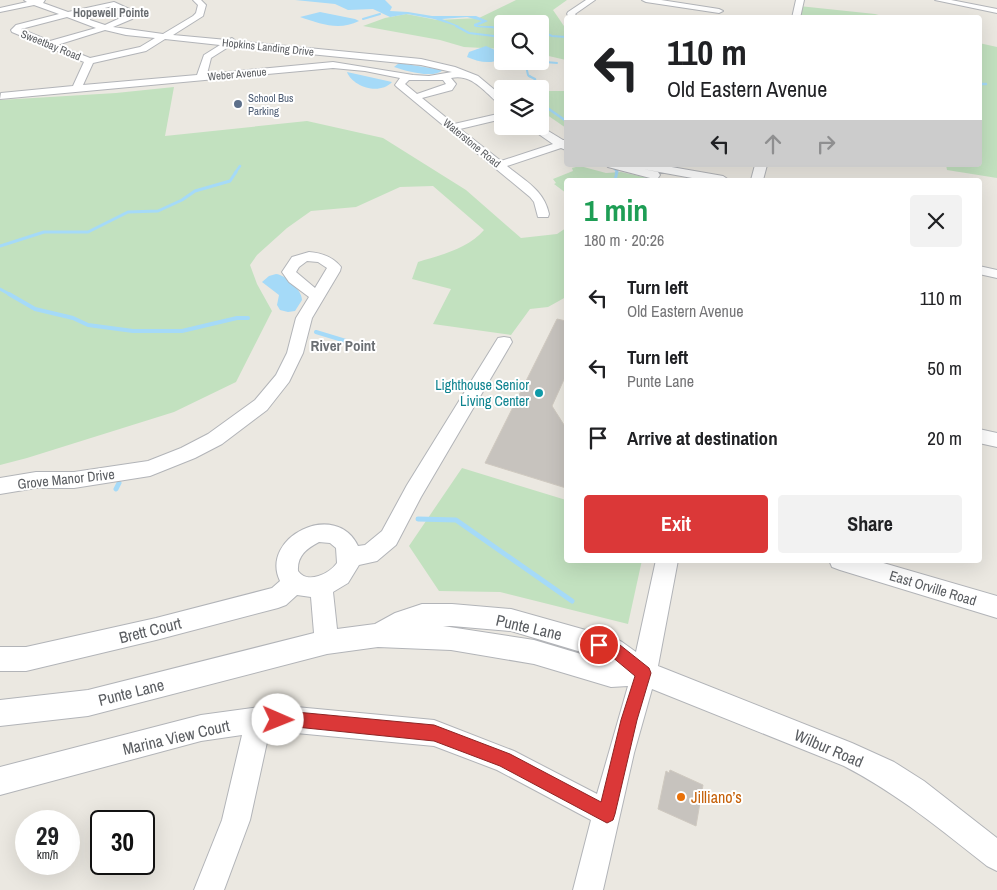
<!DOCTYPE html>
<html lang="en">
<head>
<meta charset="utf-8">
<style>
  body { margin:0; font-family:"Archivo Narrow",sans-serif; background:#f2f2f2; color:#202124; height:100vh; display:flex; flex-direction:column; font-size:19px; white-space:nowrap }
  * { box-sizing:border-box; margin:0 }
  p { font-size:16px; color:#757577 }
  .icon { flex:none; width:28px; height:28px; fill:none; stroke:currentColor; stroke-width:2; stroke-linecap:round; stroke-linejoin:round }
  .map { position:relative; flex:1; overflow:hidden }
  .drawer { position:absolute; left:564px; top:178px; width:418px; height:385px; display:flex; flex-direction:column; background:#fff; border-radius:5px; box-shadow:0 5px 20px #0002 }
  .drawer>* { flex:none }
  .guide { position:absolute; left:564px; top:15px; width:418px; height:152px; border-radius:5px; box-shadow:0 5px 20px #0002; background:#fff; color:#202124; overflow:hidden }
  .fabs { position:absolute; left:494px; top:15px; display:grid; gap:10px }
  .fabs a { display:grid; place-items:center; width:55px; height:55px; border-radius:5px; background:#fff; box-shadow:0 5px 20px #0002; font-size:25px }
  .speed { position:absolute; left:15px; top:810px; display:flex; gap:10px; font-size:25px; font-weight:700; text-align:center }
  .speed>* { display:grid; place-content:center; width:65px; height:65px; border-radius:50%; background:#fff; box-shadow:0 5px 20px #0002; line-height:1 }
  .speed small { font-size:12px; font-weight:400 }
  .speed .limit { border:2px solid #111; border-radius:8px; background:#fff; color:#111 }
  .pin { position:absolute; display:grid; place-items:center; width:42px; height:42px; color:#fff; margin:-21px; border:2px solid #fff; border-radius:50%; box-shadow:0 1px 5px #0007 }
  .me { position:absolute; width:55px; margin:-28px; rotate:91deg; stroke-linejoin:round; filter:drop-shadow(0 0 4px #0008) }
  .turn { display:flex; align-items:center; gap:18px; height:105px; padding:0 20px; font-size:22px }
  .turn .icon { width:65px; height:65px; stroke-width:2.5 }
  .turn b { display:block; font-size:35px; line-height:42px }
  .lanes { display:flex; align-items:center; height:48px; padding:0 20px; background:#0003; justify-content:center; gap:25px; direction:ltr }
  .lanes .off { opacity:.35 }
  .round { display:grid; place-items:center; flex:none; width:52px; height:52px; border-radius:5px; background:#f2f2f2 }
  .head { display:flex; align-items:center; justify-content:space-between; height:85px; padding:0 20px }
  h1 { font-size:30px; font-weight:700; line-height:38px; color:#1e9e55 }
  .primary-button { display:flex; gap:10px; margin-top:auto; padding:10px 20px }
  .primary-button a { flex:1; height:58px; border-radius:5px; background:#db3838; color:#fff; font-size:20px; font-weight:700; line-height:58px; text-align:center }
  .primary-button a+a { background:#f2f2f2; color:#202124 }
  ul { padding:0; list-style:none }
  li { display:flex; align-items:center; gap:15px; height:70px; padding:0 20px }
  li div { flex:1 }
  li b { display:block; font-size:19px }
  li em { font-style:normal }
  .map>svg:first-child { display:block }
  .green { fill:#c2e1bf }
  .water { fill:#a5daf8 }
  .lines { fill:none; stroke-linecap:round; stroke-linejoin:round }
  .stream-far4 { stroke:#a5daf8; stroke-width:2 }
  .stream-far3 { stroke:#a5daf8; stroke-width:2.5 }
  .stream-far2 { stroke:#a5daf8; stroke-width:3 }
  .stream-far1 { stroke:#a5daf8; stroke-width:4 }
  .stream { stroke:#a5daf8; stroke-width:5 }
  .building { fill:#c7c3be; stroke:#cfc9c0 }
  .minor-casing { stroke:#b2b4b8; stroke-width:2 }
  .minor { fill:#fff; fill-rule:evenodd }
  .route { fill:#db3838; stroke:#8e2424 }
  .service-dot { fill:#5c6f8a; stroke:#fff; stroke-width:2 }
  .culture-dot { fill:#0f9aa8; stroke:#fff; stroke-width:2 }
  .food-dot { fill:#e8710a; stroke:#fff; stroke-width:2 }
  .labels { text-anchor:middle; stroke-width:4; stroke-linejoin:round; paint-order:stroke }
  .far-street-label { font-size:11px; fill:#5a5d61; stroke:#fff }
  .far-service-label { font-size:11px; fill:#4e5e75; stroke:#fff; text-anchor:start }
  .far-neighbourhood-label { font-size:12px; font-weight:bold; fill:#6b6f73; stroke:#fff }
  .culture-label { font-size:14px; fill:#0d838f; stroke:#fff; text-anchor:end }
  .street-label { font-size:14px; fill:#5a5d61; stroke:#fff }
  .neighbourhood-label { font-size:15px; font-weight:bold; fill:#6b6f73; stroke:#fff }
  .near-street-label { font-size:16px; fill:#5a5d61; stroke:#fff }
  .near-food-label { font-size:16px; fill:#c56008; stroke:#fff; text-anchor:start }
</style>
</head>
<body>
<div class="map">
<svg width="997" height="890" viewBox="0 0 997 890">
  <rect width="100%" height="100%" fill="#ebe8e1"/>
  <path class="green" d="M 516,0 L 567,0 L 553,10 L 566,29 L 566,60 L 540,54 L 540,24 L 502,24 L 502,49 L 464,47 L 440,40 L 363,26 L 385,18 L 406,14 L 437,20 L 479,18 Z
    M 799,6 L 875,14 L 886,17 L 796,18 Z
    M 979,43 L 997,47 L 997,178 L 947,170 L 946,165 L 979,165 Z
    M 174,87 L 165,136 L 307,121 L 383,138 L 466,190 L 521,238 L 557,234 L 566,228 L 566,297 L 548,307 L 530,309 L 511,335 L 433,324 L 451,289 L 412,279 L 418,262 C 440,255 468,249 484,230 L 433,186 L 400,187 L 356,207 L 311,211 L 287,228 L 257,255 L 250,265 L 257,284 L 272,311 L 236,382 L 174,412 L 27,458 L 0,465 L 0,100 L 116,93 Z
    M 540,91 L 566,91 L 566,128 L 540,110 Z
    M 580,166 L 606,173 L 621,172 L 648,178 L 647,180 L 566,180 L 566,193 L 554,184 L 556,183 L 553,179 L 573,171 L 572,168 Z
    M 462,468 L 566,500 L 566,560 L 642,560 L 628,624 L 500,592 L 439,591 L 409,546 Z"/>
  <path class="water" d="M 295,0 L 385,0 L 392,7 L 390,11 L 408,12 L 432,16 L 476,16 L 488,21 L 477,26 L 492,26 L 502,29 L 476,27 L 474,26 L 474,24 L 482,21 L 467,17 L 442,19 L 459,26 L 456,26 L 434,19 L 407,14 L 390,17 L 373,9 L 348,10 L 335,4 Z
    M 320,12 L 355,19 L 359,21 C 339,31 321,24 300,17 Z
    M 486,46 L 502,53 L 502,58 C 491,65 479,62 467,57 L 469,52 Z
    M 399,63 L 443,70 C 433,79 406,71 394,67 Z
    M 347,72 L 392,82 C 379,96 352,86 347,72 Z
    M 276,274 C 286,275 302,290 302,300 L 295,311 L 288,312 L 280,310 L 277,305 L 279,295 L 262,282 L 269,276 Z"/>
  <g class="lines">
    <path class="stream-far4" d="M 363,19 L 380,14
      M 456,26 L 469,33 L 502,37
      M 540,31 L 552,36 L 566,37
      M 522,61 L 526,66 L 528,75 L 531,77
      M 534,61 L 557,63"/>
    <path class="stream-far3" d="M 529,76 L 535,79 L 535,85
      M 979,84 L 986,84
      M 540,96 L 548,101 L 546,107 L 566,121
      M 613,167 L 617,171 L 616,173
      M 235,173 L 240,166"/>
    <path class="stream-far2" d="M 615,180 L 617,172
      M 0,246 L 44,232 L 88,232 L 128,212 L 158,211 L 182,200 L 195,191 L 230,181 L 236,172
      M 0,289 L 11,295"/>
    <path class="stream-far1" d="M 9,294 L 35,309 L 73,318 L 88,325 L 133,331 L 182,331 L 237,318 L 248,318
      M 316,332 L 349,342"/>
    <path class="stream" d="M 116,489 L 119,483
      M 418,519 L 456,520 L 572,601"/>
  </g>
  <path class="building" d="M 557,319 L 566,321 L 566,375 L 552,406 L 566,428 L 566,488 L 485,463 Z
    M 670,770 L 703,785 L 696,826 L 658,809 L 666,771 L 669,773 Z"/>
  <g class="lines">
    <g class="minor-casing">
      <path id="minor" d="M 24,0 L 45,0 L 43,3 L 68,12 L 114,2 L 138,13 L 132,19 L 113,27 L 163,34 L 193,16 L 196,13 L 198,5 L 193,0 L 201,0 L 206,5 L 203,16 L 173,35 L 227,40 L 232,38 L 236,41 L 421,59 L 455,67 L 478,76 L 502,96 L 502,104 L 498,103 C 484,91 471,73 451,78 L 456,84 L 452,90 L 422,98 L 454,124 L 502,113 L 502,119 L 460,129 L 501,161 L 553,144 L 527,126 L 540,126 L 563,140 L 566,140 L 566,150 L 561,148 L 507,166 C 525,181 544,190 549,214 L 548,217 L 538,217 L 534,202 L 530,197 L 397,87 L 395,85 L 400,78 L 365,71 L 333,68 L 0,99 L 1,93 L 73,86 L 84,62 L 12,32 L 11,30 L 16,25 L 59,14 L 34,5 L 0,12 L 0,8 L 27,2 ZM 113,6 L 129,14 L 105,25 L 75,15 ZM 67,17 L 96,28 L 50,41 L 21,29 ZM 105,30 L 126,35 L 155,38 L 140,47 L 90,58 L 57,45 ZM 165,39 L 220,45 L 204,55 L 197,75 L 83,85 L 93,63 L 146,51 ZM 230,46 L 421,65 L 452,72 L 429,76 L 413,75 L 333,62 L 207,74 L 211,58 ZM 409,80 L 443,80 L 446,84 L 417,94 L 405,84 Z
        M 586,0 L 595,0 L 575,14 L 578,18 L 570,18 L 567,14 L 568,12 Z
        M 642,0 L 661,0 L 719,9 L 723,11 L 719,13 L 646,2 Z
        M 796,0 L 804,0 L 800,18 L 792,18 Z
        M 935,0 L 951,0 L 997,9 L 997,13 Z
        M 606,165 L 627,165 L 637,167 L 635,165 L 660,165 L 723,176 L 729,180 L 703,180 L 643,169 L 658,172 L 660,175 L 658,178 L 654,179 L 608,167 Z
        M 755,165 L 767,165 L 763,180 L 751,180 Z
        M 309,252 C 322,253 333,257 341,267 L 340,271 L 312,318 L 303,353 L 289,382 L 267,410 L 222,444 L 195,458 L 150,476 L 74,488 L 36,488 L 0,494 L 0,478 L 36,472 L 74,472 L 148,461 L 181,448 L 208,434 L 255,400 L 276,375 L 287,353 L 296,318 L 309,297 L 289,282 L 282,272 L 292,257 ZM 307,261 L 318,262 L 327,268 L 315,288 L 296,272 L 299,267 Z
        M 979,266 L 997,270 L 997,278 L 979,274 Z
        M 504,337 L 510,338 L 512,342 L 421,497 L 396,545 L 377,561 L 359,565 L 348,583 L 333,592 L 337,629 L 375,624 L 395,613 L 422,604 L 452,604 L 511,609 L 614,638 L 622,642 L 636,652 L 656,560 L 678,560 L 658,666 L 852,743 L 894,762 L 924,781 L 997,838 L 997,871 L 987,866 C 940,829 898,794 844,766 L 652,689 L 634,753 L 603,890 L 573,890 L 591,820 L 497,770 L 434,746 L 296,733 L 269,733 L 250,820 L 224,890 L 194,890 L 222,820 L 242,735 L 201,741 L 0,795 L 0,767 L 201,715 L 259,707 L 296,707 L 434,720 L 514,751 L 597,794 L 628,686 L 611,687 L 534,664 L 451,650 L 378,647 L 327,654 L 88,716 L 0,726 L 0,700 L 88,690 L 314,633 L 311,597 L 297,595 L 286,605 L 278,608 L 156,640 L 26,671 L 0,671 L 0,647 L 26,647 L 156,618 L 272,588 L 280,581 C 259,537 336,499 358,546 L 365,545 L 382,531 L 407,485 L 498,338 ZM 319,542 L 330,543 L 336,548 L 337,563 C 330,573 308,585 298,571 C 297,556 306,549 319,542 ZM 443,626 L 452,626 L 511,631 L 608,660 L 611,663 L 534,640 Z
        M 979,429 L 997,433 L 997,447 L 979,443 Z
        M 829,560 L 873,560 L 997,596 L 997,618 L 840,570 L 832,567 Z"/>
    </g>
    <use href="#minor" class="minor"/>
  </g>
  <path class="route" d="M 599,638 L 620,645 L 649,668 L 651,673 L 637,720 L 615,814 L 613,820 L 607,823 L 500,766 L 434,741 L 296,727 L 278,728 L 272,726 L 270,720 L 272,714 L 278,712 L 296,712 L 434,725 L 510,754 L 601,802 L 621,720 L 635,676 L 611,656 L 594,650 L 591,645 L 594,640 Z"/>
  <circle class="service-dot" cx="238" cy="104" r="5"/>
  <circle class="culture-dot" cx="539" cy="393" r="5"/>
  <circle class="food-dot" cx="681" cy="797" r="5"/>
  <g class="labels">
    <g class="far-street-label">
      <text transform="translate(51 45) rotate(22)" y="4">Sweetbay Road</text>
      <text transform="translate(268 47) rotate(6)" y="4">Hopkins Landing Drive</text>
      <text transform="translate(237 74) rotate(-5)" y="4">Weber Avenue</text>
      <text transform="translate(472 143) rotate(39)" y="4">Waterstone Road</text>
    </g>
    <g class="far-service-label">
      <text x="248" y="102">School Bus<tspan x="248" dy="13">Parking</tspan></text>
    </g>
    <g class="far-neighbourhood-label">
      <text x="111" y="17">Hopewell Pointe</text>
    </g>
    <g class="culture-label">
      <text x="529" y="390">Lighthouse Senior<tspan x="529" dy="16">Living Center</tspan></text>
    </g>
    <g class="street-label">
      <text transform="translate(66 479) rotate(-6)" y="5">Grove Manor Drive</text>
      <text transform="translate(933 588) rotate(17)" y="5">East Orville Road</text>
    </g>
    <g class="neighbourhood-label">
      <text x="343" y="351">River Point</text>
    </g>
    <g class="near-street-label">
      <text transform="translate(529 627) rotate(13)" y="6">Punte Lane</text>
      <text transform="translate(150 630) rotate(-14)" y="6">Brett Court</text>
      <text transform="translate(131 692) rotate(-14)" y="6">Punte Lane</text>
      <text transform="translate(176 737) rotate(-13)" y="6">Marina View Court</text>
      <text transform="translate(829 748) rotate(23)" y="6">Wilbur Road</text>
    </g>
    <g class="near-food-label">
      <text x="691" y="803">Jilliano’s</text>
    </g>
  </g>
</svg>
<div class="fabs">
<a><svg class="icon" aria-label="search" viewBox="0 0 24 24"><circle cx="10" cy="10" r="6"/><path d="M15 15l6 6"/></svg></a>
<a><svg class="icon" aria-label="layers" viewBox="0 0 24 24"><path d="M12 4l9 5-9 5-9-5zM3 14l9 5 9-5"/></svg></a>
</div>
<div class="speed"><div>29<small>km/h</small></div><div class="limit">30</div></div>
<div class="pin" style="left:599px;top:645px;background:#d93025"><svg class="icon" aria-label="arrive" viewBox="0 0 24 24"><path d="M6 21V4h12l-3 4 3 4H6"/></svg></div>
<svg class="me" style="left:278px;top:720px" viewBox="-20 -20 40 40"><circle r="19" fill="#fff"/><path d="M0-13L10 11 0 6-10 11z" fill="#db3838"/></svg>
<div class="guide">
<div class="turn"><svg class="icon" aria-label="left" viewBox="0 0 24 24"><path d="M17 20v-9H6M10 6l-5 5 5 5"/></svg><div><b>110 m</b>Old Eastern Avenue</div></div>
<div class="lanes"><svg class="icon" aria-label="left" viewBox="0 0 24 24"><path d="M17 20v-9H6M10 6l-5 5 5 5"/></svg><svg class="icon off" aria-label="ahead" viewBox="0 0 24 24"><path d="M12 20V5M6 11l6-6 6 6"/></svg><svg class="icon off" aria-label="right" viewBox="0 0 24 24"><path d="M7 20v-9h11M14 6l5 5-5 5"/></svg></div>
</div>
<section class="drawer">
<div class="head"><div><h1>1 min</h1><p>180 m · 20:26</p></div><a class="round"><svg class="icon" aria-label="close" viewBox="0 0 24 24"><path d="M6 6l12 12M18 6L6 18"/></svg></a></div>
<ul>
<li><svg class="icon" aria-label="left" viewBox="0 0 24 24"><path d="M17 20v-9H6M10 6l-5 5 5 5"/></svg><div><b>Turn left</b><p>Old Eastern Avenue</p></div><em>110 m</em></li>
<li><svg class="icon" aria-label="left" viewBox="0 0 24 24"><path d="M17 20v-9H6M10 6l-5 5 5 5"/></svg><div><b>Turn left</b><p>Punte Lane</p></div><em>50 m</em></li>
<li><svg class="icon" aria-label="arrive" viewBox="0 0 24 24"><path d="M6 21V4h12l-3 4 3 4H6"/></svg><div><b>Arrive at destination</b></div><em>20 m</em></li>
</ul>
<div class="primary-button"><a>Exit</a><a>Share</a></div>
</section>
</div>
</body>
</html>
